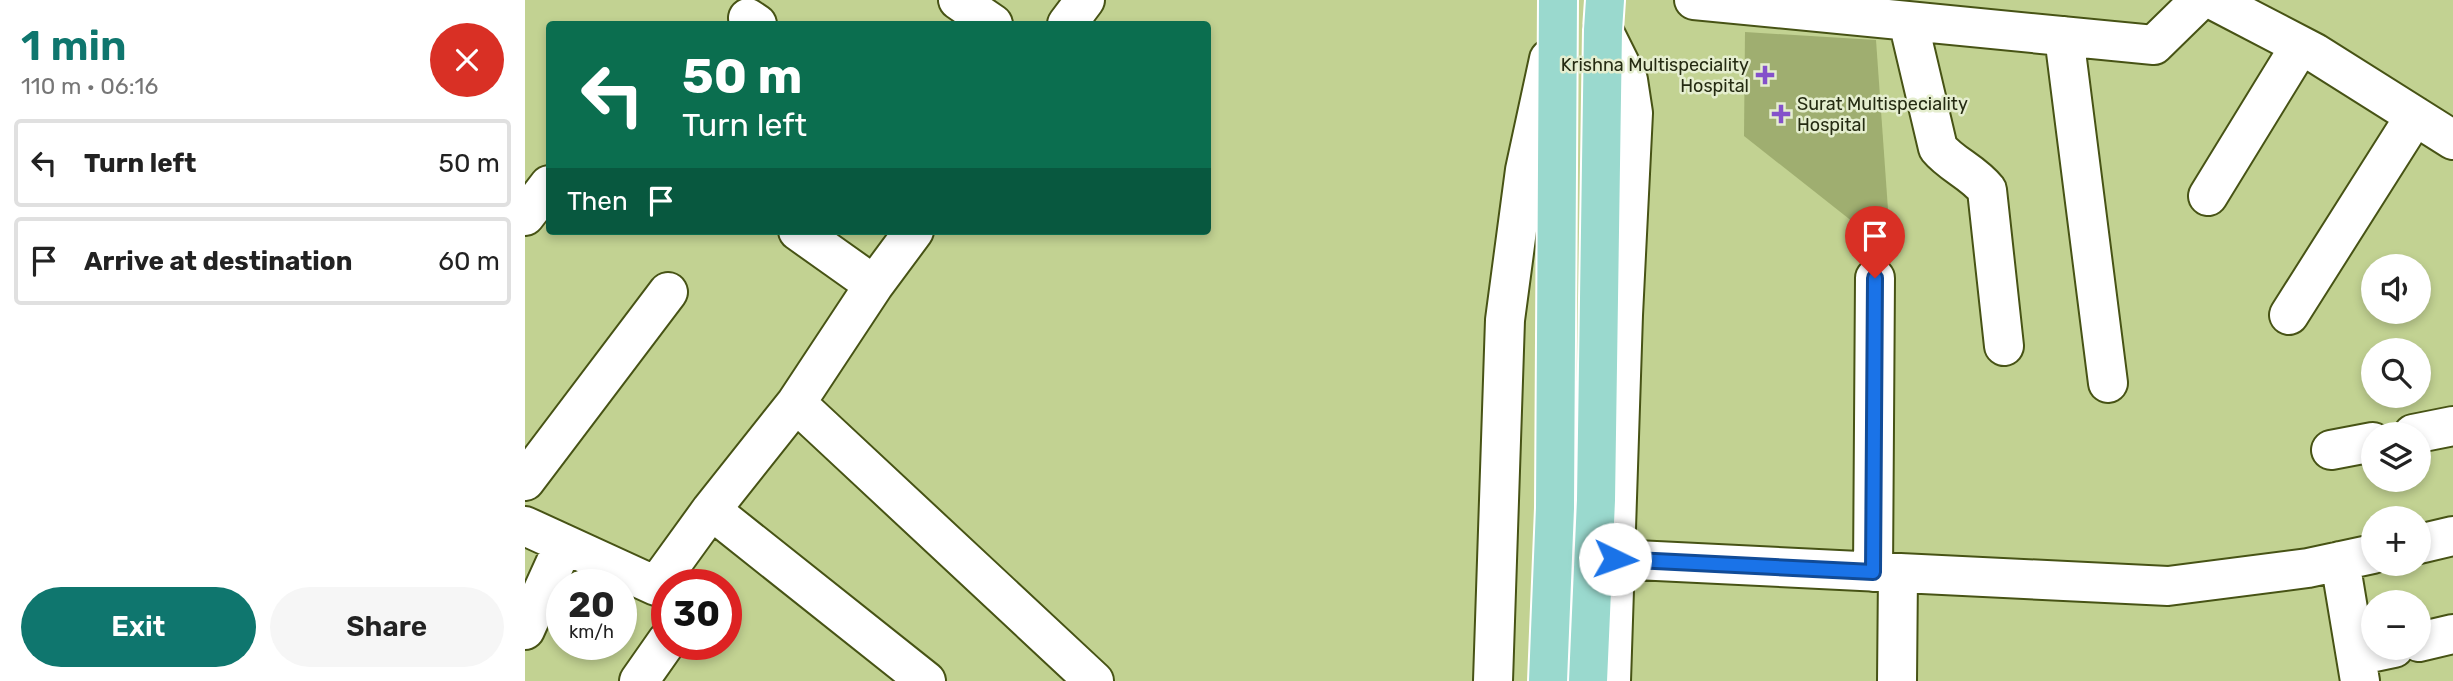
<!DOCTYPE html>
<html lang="en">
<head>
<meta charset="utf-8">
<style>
  body { margin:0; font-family:Rubik,sans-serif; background:#f6f6f6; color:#222; height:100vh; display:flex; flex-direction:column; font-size:26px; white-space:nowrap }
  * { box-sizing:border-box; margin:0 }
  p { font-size:23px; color:#767676 }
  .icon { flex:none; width:38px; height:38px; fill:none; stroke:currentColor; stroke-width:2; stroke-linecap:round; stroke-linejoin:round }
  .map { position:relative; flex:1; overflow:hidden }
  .panel { display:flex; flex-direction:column; background:#fff; width:525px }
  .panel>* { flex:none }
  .guide { position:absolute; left:21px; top:21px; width:665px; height:214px; border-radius:7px; box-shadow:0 4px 10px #0003; background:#0b6e4f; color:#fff; overflow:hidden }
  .controls { position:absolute; left:1836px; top:254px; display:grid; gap:14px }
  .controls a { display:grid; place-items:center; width:70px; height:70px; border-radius:50%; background:#fff; box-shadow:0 4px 10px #0003; font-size:35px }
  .speed { position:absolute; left:21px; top:569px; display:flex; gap:14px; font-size:35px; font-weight:700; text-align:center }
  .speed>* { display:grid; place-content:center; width:91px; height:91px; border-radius:50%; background:#fff; box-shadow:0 4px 10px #0003; line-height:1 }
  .speed small { font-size:18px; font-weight:400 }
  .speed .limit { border:10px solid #d22; background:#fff; color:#111 }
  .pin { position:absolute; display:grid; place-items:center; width:60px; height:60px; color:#fff; margin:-72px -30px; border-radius:50% 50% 50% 0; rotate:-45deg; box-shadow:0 0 7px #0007 }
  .pin .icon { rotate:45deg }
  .me { position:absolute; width:77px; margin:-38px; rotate:93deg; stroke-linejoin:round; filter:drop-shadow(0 0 5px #0008) }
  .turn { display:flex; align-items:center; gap:24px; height:147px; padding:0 21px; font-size:32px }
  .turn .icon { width:91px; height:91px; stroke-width:2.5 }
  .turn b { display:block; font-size:49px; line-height:60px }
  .then { display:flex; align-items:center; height:66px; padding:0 21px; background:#0003; gap:14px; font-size:26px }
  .round { display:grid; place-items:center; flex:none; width:74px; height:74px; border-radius:37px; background:#f6f6f6 }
  .head { display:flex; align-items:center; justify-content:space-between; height:119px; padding:0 21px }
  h1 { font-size:42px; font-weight:600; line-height:52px; color:#0f766e }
  .action { display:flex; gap:14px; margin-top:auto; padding:14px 21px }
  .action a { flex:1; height:80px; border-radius:42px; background:#0f766e; color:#fff; font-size:28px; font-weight:600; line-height:80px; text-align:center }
  .action a+a { background:#f6f6f6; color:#222 }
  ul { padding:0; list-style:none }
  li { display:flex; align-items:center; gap:21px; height:88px; margin:0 14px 10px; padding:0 7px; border:4px solid #e0e0e0; border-radius:7px }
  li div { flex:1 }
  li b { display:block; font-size:26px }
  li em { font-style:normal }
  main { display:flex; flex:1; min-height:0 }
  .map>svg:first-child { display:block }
  .building { fill:#9fae70 }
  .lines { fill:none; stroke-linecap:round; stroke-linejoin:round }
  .minor-casing { stroke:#475315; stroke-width:42 }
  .major-casing { stroke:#fff; stroke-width:42 }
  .minor { stroke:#fff; stroke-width:38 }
  .major { stroke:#9ad9ce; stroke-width:38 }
  .route-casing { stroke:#114b97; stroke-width:18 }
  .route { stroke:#1a73e8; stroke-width:12 }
  .poi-dot { fill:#8451ca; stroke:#e5eecf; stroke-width:2.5 }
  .labels { text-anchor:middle; stroke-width:5; stroke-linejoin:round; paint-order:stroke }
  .poi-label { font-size:18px; fill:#252b12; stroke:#e5eecf; text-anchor:end }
</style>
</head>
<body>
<main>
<section class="panel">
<div class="head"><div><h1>1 min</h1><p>110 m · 06:16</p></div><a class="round" style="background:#d93025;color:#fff"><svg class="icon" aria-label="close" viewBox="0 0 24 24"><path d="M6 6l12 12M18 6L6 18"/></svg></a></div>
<ul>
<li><svg class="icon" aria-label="left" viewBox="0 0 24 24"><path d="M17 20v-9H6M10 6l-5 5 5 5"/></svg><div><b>Turn left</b></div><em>50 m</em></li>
<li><svg class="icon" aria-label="arrive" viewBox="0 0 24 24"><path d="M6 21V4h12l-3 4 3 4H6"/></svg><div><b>Arrive at destination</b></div><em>60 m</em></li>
</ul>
<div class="action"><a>Exit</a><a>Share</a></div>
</section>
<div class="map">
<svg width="1928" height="681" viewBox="0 0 1928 681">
  <rect width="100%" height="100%" fill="#c2d292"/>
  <path class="building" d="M 1220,32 L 1351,40 L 1366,252 L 1219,136 Z"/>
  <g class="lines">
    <g class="minor-casing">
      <path id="minor" d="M 433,0 L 468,24
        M 1169,0 L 1629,45 L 1675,0
        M 1688,0 L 1790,53 L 1928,140
        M 223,18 L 232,24
        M 1383,21 L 1413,148 C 1427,165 1448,172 1462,190 L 1479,346
        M 542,24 L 560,0
        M 1078,30 L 1103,80 L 1108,113 L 1098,315 L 1086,681
        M 1539,36 L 1583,383
        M 1683,196 L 1775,46
        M 0,216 L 24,185
        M 273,231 L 349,285
        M 1764,315 L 1890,116
        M 271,403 L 569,681
        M 1888,434 L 1928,426
        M 1806,450 L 1848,442
        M 0,481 L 143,292
        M 186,510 L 401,681
        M 0,526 L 131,586 L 186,510 L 271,403 L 349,285 L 389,231
        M 1894,544 L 1928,536
        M 1090,559 L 1643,586 L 1783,568 L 1848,554
        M 1815,561 L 1835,681
        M 1348,572 L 1350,278
        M 0,630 L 39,544
        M 1894,642 L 1928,634
        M 1831,656 L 1869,648
        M 114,681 L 142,641
        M 968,681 L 980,320 L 1000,170 L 1024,59
        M 1372,681 L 1373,573"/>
    </g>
    <g class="major-casing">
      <path id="major" d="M 1023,681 L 1030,508 L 1033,0
        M 1063,681 L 1071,500 L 1078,30 L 1080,0"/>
    </g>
    <use href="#minor" class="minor"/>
    <use href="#major" class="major"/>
  </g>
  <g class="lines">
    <g class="route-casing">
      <path id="route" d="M 1090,559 L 1348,572 L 1350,278"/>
    </g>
    <use href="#route" class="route"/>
  </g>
  <g class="poi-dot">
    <path d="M1236.5 64.5h7v7h7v7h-7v7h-7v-7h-7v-7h7z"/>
    <path d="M1252.5 103.5h7v7h7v7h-7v7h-7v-7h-7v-7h7z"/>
  </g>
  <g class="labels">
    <g class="poi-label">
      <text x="1224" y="71">Krishna Multispeciality<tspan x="1224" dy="21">Hospital</tspan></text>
      <text x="1272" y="110" text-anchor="start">Surat Multispeciality<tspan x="1272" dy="21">Hospital</tspan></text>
    </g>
  </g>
</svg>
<div class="controls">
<a><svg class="icon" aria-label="sound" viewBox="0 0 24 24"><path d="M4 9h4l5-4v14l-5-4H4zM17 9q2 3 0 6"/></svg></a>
<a><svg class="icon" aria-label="search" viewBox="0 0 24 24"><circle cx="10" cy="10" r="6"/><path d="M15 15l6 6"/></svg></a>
<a><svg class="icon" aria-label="layers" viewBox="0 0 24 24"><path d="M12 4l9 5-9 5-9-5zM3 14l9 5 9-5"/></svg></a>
<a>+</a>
<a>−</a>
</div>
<div class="speed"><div>20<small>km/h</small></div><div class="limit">30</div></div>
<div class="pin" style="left:1350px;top:278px;background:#d93025"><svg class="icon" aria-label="arrive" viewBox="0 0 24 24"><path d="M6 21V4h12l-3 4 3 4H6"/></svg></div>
<svg class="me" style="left:1090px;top:559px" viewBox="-20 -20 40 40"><circle r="19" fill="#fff"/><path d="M0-13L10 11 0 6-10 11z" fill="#1a73e8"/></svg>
<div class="guide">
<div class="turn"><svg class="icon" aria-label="left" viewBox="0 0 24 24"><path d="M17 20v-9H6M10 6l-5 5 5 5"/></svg><div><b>50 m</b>Turn left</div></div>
<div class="then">Then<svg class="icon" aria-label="arrive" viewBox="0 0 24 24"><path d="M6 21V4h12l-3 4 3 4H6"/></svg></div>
</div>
</div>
</main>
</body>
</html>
